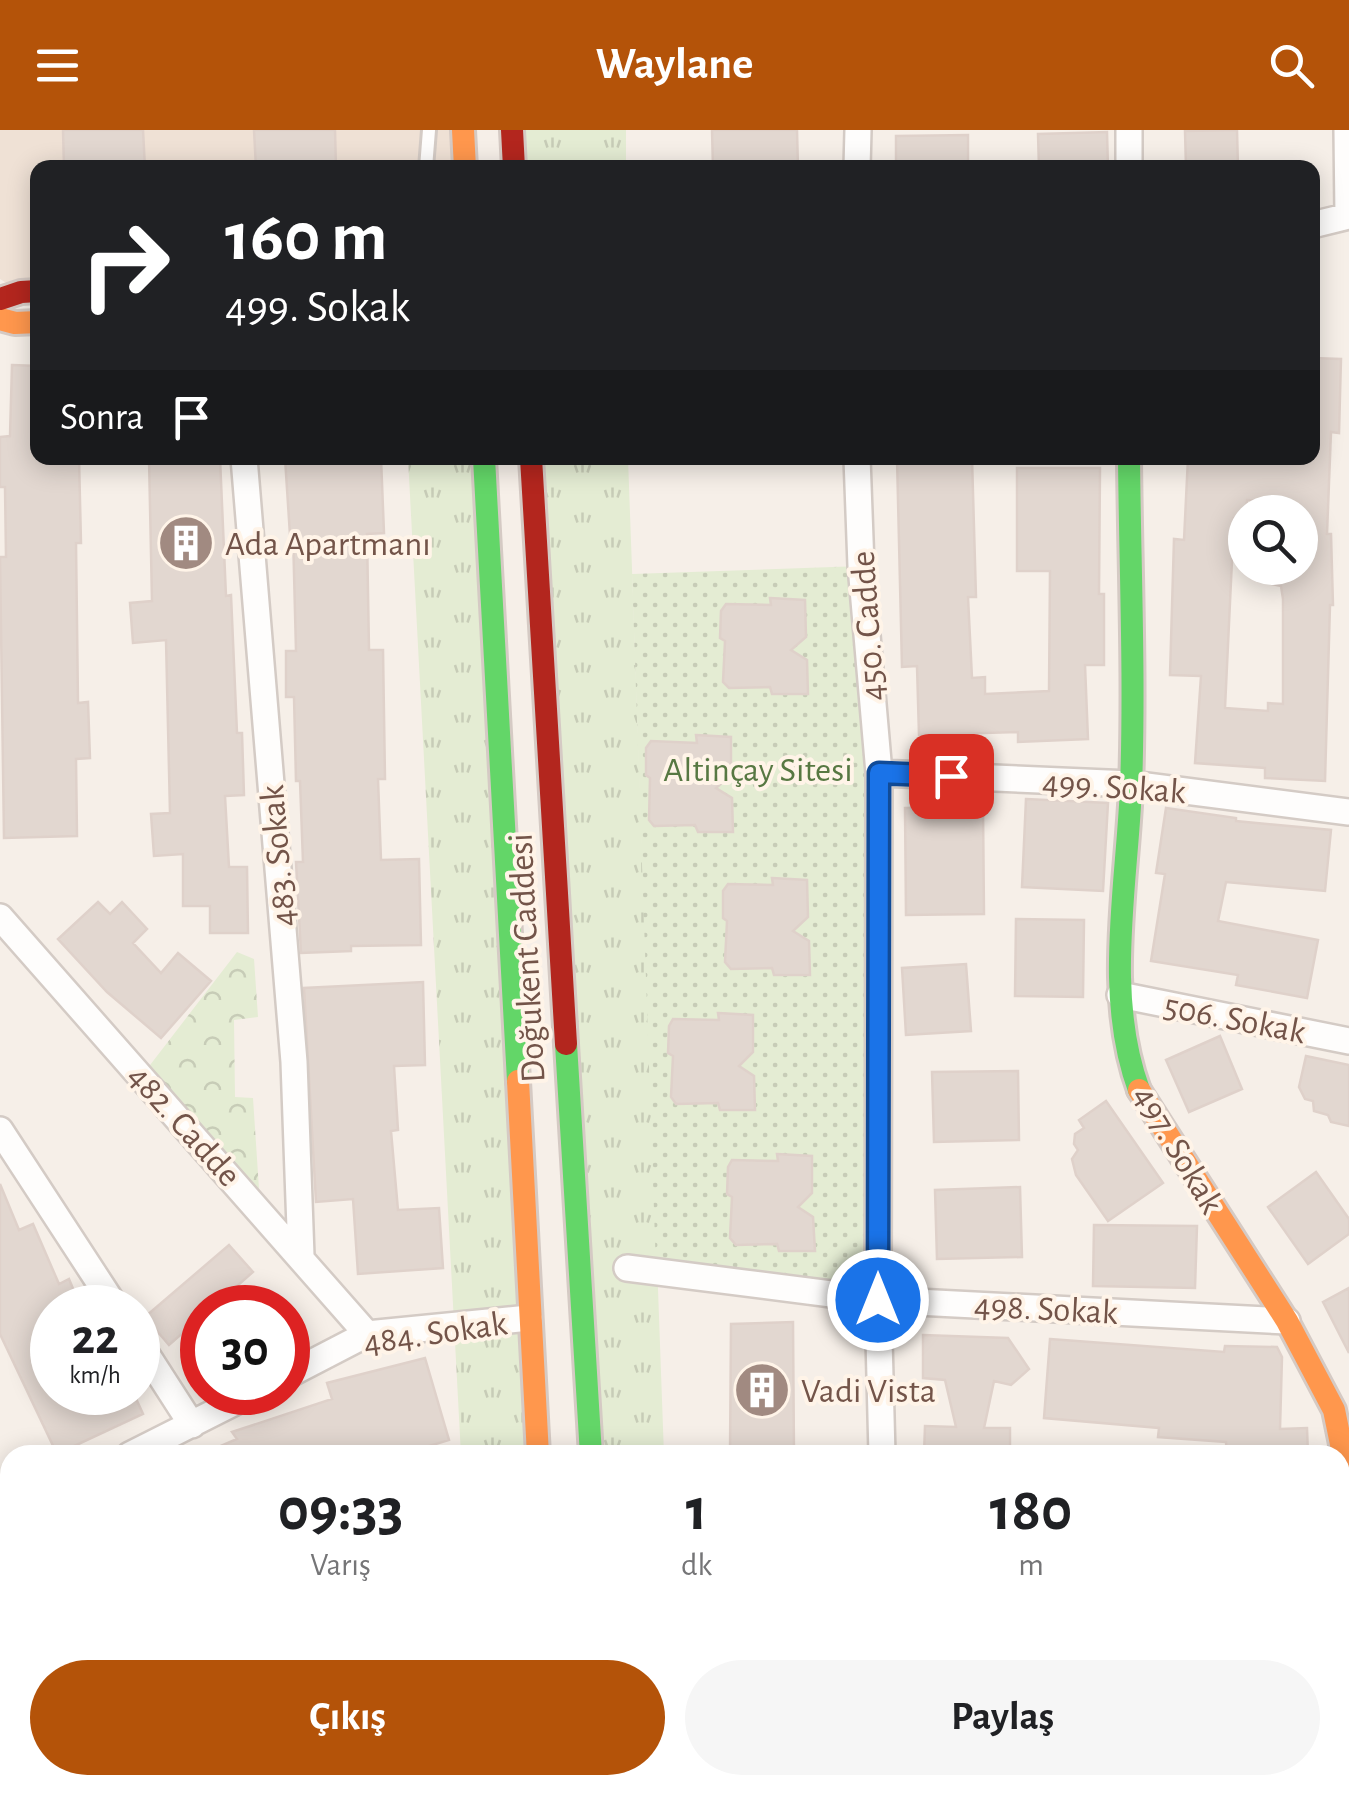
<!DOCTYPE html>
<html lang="tr">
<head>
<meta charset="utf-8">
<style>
  body { margin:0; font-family:"Alegreya Sans",sans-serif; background:#f6f6f6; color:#202124; height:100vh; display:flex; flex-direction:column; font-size:38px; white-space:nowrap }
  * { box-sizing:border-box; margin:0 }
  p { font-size:32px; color:#757577 }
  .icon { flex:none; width:55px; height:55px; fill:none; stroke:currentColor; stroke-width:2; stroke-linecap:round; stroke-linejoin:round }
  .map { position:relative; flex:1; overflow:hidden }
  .sheet { position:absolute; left:0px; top:1315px; width:1350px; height:350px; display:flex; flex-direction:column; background:#fff; border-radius:30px 30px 0 0; box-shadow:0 5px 25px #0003 }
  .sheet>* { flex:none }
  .hud { position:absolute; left:30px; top:30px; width:1290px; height:305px; border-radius:20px; box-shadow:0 5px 25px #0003; background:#202124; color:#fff; overflow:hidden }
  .buttons { position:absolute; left:1228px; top:365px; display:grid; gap:20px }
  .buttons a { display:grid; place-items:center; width:90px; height:90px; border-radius:50%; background:#fff; box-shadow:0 5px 25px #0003; font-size:50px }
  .speed { position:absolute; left:30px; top:1155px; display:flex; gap:20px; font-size:50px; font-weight:700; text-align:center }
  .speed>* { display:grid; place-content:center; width:130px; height:130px; border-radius:50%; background:#fff; box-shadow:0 5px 25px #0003; line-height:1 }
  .speed small { font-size:25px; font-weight:400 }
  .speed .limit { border:15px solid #d22; background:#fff; color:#111 }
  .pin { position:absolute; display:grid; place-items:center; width:85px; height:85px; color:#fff; margin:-42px; border-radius:20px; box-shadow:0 5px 15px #0006 }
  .me { position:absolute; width:110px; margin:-55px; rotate:0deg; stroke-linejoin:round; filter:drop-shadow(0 0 8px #0008) }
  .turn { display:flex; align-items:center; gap:35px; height:210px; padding:0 30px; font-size:45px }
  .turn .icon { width:130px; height:130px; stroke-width:2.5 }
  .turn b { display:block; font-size:70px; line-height:85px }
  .then { display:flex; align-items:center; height:95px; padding:0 30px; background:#0003; gap:20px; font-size:38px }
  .eta { display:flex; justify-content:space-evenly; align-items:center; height:170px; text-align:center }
  .eta b { font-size:60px; font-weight:700; line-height:70px }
  .action { display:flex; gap:20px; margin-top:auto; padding:20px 30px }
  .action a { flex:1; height:115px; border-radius:60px; background:#b45309; color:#fff; font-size:40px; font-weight:700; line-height:115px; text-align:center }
  .action a+a { background:#f6f6f6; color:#202124 }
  header { display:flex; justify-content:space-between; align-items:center; height:130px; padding:0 30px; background:#b45309; color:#fff; font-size:45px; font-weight:700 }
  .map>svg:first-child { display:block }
  .residential { fill:#efe1d5 }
  .grass { fill:url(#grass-tufts) }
  .forest { fill:url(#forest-crowns) }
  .garden { fill:url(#garden-dots) }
  .building { fill:#e2d7d0; stroke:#dfd1ca; stroke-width:2.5; fill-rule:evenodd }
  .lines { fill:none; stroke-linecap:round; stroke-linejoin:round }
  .lane-casing { stroke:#d4cbc5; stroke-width:18 }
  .street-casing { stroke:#d4cbc5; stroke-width:30 }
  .fast-casing { stroke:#d5cac4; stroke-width:28 }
  .slow-casing { stroke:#d5cac4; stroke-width:28 }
  .jam-casing { stroke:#d5cac4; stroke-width:28 }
  .lane { stroke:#fefdfc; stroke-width:12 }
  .street { stroke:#fefdfc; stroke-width:25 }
  .fast { stroke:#63d668; stroke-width:22 }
  .slow { stroke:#ff974d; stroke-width:22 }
  .jam { stroke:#b3261e; stroke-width:22 }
  .route-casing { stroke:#114b97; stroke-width:25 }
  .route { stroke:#1a73e8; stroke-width:18 }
  .labels { text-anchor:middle; stroke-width:8; stroke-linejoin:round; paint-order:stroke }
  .poi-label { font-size:35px; fill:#735449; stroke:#fff4e8; text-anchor:start }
  .street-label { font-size:35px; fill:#735449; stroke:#fff4e8 }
  .park-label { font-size:35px; fill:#577842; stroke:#fff4e8 }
</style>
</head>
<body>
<header><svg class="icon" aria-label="menu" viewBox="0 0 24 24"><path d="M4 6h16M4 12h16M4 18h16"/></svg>Waylane<svg class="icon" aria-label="search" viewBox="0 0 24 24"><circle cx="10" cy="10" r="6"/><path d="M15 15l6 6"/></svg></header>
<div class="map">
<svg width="1349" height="1665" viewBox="0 0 1349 1665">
  <defs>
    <pattern id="grass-tufts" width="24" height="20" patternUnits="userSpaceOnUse" patternTransform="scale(2.5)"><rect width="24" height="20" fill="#e4ecd3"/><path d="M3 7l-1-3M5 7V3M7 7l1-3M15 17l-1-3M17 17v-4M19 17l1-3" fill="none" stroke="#c7ccb7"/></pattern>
    <pattern id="forest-crowns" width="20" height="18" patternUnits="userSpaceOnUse" patternTransform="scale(2.5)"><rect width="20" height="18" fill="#e4ecd3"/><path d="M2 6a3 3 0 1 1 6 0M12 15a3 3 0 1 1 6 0" fill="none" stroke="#c7ccb7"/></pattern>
    <pattern id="garden-dots" width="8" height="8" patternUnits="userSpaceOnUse" patternTransform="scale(2.5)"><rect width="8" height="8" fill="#e4ecd3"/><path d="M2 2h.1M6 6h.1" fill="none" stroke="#c7ccb7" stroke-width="1.8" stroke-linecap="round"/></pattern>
  </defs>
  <rect width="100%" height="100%" fill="#f6efe8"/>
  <path class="residential" d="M 0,0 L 463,0 L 457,38 L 38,38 L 37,161 L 21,162 L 0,149 Z"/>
  <path class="grass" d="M 512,0 L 626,0 L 626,37 L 514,37 Z
    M 408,328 L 480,328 L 538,1325 L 461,1325 Z
    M 531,328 L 628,328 L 664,1325 L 591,1325 Z
    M 462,1655 L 554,1655 L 555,1665 L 461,1665 Z
    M 611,1655 L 678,1655 L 678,1665 L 612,1665 Z"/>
  <path class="forest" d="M 237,822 L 254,829 L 258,887 L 234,890 L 235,967 L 253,968 L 260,1074 L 147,939 Z"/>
  <path class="garden" d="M 861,436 L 879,643 L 878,1170 L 656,1139 L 632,444 Z"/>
  <path class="building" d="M 63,0 L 143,0 L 145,38 L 64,38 Z
    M 254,0 L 335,0 L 336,38 L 256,38 Z
    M 712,0 L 797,0 L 798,38 L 713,38 Z
    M 1237,0 L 1238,38 L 1186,38 L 1185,1 Z
    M 1107,2 L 1108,38 L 1039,38 L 1038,4 Z
    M 968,5 L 968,38 L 896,38 L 896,6 Z
    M 1312,228 L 1341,229 L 1339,303 L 1331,302 L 1327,404 L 1331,404 L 1333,475 L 1330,475 L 1325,651 L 1265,648 L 1265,638 L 1195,633 L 1201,546 L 1170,545 L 1174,409 L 1184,410 L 1188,328 L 1312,328 ZM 1247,370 L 1300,375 L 1300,438 L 1272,438 L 1272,454 L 1281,456 L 1283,469 L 1283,574 L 1268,573 L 1268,581 L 1225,578 L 1234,388 L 1245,389 Z
    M 12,235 L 38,236 L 38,328 L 79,328 L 81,413 L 76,413 L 78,573 L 88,572 L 90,628 L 76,629 L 77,706 L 4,708 L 0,427 L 6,427 L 5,357 L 0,357 L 0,307 L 10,306 Z
    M 149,328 L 220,328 L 226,466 L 231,465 L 237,603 L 242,603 L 244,665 L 225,666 L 229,737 L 247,737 L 248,803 L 210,803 L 210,776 L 183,776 L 183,724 L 154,726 L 151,684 L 170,683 L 166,510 L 133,513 L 130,473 L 152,471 Z
    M 285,328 L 381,328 L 384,403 L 367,404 L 369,520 L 383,520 L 385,649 L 378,649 L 381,730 L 419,729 L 421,815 L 351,816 L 351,821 L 301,823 L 296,732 L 303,732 L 300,651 L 296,651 L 294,567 L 286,567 L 286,521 L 296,521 L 293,404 L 290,405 Z
    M 897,328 L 972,328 L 976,467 L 968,467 L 972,548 L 985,547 L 985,564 L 1049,561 L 1050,441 L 1017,441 L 1017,338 L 1100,338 L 1099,464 L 1104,464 L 1104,535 L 1085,535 L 1088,609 L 1018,612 L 1018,602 L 919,605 L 917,536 L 902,537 Z
    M 770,468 L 805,470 L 806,507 L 791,520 L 807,530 L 808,564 L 772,564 L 770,557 L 729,558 L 723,552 L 725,511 L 720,508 L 721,481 L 726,474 L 771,475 Z
    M 696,605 L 731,607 L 731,645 L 716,658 L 732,668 L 733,702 L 698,702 L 695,695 L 654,696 L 649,690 L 650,648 L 646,645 L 646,618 L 651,611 L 697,613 Z
    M 1026,669 L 1108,673 L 1103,761 L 1022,757 Z
    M 983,677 L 984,784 L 906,785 L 905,678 Z
    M 1166,678 L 1236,688 L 1236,691 L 1331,700 L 1325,761 L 1226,752 L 1218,791 L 1318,810 L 1307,868 L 1236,855 L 1238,845 L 1151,831 L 1165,744 L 1156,743 Z
    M 772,748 L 807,750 L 808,787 L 793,801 L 809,811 L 810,845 L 774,845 L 772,838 L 731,839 L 725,832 L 727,791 L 723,788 L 723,761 L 728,754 L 773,755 Z
    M 98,772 L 110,784 L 122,772 L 147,799 L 133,813 L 161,843 L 178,823 L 211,851 L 161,908 L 107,862 L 58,809 Z
    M 1016,789 L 1084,790 L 1083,867 L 1015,866 Z
    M 966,834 L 971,901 L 906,905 L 902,838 Z
    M 423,852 L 425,935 L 394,936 L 398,1000 L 391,1001 L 398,1080 L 439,1078 L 443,1138 L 358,1144 L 353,1069 L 316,1072 L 304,858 Z
    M 718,883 L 753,885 L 753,922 L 739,936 L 754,946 L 755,980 L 720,980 L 718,973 L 676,974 L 671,967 L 673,926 L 668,923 L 669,896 L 673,889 L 719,890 Z
    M 1220,906 L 1242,959 L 1189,982 L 1166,930 Z
    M 1306,926 L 1349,935 L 1349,996 L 1331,992 L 1328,985 L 1314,981 L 1313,971 L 1305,969 L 1299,957 Z
    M 1018,941 L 1019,1010 L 934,1012 L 932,942 Z
    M 1106,971 L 1163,1053 L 1108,1091 L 1076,1045 L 1072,1029 L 1078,1020 L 1074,1014 L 1075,1004 L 1084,998 L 1079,990 Z
    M 777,1024 L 812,1026 L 812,1063 L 798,1077 L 813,1087 L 815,1121 L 779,1121 L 777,1114 L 736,1115 L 730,1108 L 732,1067 L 727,1064 L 728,1037 L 732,1030 L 778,1031 Z
    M 1316,1042 L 1349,1089 L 1349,1104 L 1308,1134 L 1268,1077 Z
    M 0,1054 L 19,1100 L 33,1094 L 59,1154 L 69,1149 L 81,1178 L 52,1178 L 52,1262 L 133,1262 L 143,1284 L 57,1324 L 0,1204 Z
    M 1020,1057 L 1022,1127 L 937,1129 L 935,1060 Z
    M 1094,1095 L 1197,1096 L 1195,1158 L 1093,1156 Z
    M 229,1115 L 253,1142 L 212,1178 L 202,1178 L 202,1186 L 169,1215 L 145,1187 Z
    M 1349,1158 L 1349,1223 L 1323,1172 Z
    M 793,1192 L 794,1325 L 730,1325 L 731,1194 Z
    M 923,1205 L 1008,1208 L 1029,1239 L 1011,1255 L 994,1251 L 984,1298 L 1010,1298 L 1010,1325 L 924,1325 L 925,1296 L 956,1297 L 945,1250 L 923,1248 Z
    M 1050,1209 L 1224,1222 L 1225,1216 L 1277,1217 L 1282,1227 L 1280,1299 L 1307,1298 L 1308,1325 L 1227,1325 L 1226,1312 L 1158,1307 L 1159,1298 L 1044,1288 Z
    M 425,1228 L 449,1310 L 400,1325 L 200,1325 L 237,1309 L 232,1302 L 332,1269 L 327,1253 Z"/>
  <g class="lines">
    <g class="lane-casing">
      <path id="lane" d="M 426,38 L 429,0"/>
    </g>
    <g class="street-casing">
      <path id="street" d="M 1129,0 L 1129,38
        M 1347,0 L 1348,86
        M 857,38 L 858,0
        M 1312,95 L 1349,86
        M 244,328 L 294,932 L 301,1126
        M 857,328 L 861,436 L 879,643 L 878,1170 L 882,1325
        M 879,643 L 1131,654 L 1349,682
        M 0,787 L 367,1204
        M 1120,865 L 1349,911
        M 0,1000 L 116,1178
        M 627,1138 L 878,1170 L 1287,1191
        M 138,1211 L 192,1295
        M 288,1245 L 367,1204 L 529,1188
        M 130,1325 L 255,1262
        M 0,1388 L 10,1383
        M 1340,1415 L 1349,1377
        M 1340,1532 L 1349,1536
        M 0,1641 L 10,1639
        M 890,1655 L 890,1665
        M 1243,1665 L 1248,1655"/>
    </g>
    <g class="fast-casing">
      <path id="fast" d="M 484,328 L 518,951
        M 1129,328 C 1130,437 1135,548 1131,657 C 1127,756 1104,865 1139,960
        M 566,914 L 591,1325
        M 554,1655 L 555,1665"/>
    </g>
    <g class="slow-casing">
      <path id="slow" d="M 463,0 L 465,38
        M 0,189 L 15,193 L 38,192
        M 518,951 L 538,1325
        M 1139,960 L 1287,1191 L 1334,1280 L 1349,1353"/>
    </g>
    <g class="jam-casing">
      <path id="jam" d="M 512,0 L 514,38
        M 0,169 L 21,162 L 38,161
        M 531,328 L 566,914
        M 611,1655 L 612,1665"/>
    </g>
    <use href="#lane" class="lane"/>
    <use href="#street" class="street"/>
    <use href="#fast" class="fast"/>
    <use href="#slow" class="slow"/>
    <use href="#jam" class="jam"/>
  </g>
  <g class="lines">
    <g class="route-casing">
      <path id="route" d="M 878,1170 L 879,643 L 951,646"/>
    </g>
    <use href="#route" class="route"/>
  </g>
  <defs>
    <g id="building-disc" transform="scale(2.875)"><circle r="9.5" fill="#a18a81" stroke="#fff4e8"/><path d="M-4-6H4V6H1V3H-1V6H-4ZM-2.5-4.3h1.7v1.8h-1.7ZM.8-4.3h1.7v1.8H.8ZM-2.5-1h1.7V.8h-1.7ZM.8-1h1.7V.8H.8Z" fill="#fff"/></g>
  </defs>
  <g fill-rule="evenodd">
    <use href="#building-disc" x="186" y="413"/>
    <use href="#building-disc" x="762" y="1260"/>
  </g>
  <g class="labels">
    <g class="poi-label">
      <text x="225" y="425">Ada Apartmanı</text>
      <text x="801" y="1272">Vadi Vista</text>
    </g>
    <g class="street-label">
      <text transform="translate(867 496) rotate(-94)" y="12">450. Cadde</text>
      <text transform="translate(1114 656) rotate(4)" y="12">499. Sokak</text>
      <text transform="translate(277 726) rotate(-95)" y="12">483. Sokak</text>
      <text transform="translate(526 828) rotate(-93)" y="12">Doğukent Caddesi</text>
      <text transform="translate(1235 888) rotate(11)" y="12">506. Sokak</text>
      <text transform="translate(185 995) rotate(48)" y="12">482. Cadde</text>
      <text transform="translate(1179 1019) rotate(59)" y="12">497. Sokak</text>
      <text transform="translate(1046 1178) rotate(3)" y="12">498. Sokak</text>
      <text transform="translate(435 1202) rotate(-8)" y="12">484. Sokak</text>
    </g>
    <g class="park-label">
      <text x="758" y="651">Altinçay Sitesi</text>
    </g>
  </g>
</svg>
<div class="buttons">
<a><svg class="icon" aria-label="search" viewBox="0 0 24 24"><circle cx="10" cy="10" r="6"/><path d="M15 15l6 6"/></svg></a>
</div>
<div class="speed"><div>22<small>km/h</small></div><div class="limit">30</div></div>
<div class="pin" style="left:951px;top:646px;background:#d93025"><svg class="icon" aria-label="arrive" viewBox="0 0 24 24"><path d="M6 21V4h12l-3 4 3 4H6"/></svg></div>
<svg class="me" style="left:878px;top:1170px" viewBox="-20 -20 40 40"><circle r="17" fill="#1a73e8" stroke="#fff" stroke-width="3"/><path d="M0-11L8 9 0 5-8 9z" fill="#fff"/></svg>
<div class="hud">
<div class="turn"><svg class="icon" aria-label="right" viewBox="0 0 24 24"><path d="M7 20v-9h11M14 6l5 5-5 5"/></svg><div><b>160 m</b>499. Sokak</div></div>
<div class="then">Sonra<svg class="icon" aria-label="arrive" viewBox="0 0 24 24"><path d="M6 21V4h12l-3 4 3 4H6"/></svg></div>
</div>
<section class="sheet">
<div class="eta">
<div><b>09:33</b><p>Varış</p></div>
<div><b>1</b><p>dk</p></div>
<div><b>180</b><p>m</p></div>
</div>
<div class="action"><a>Çıkış</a><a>Paylaş</a></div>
</section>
</div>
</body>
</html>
